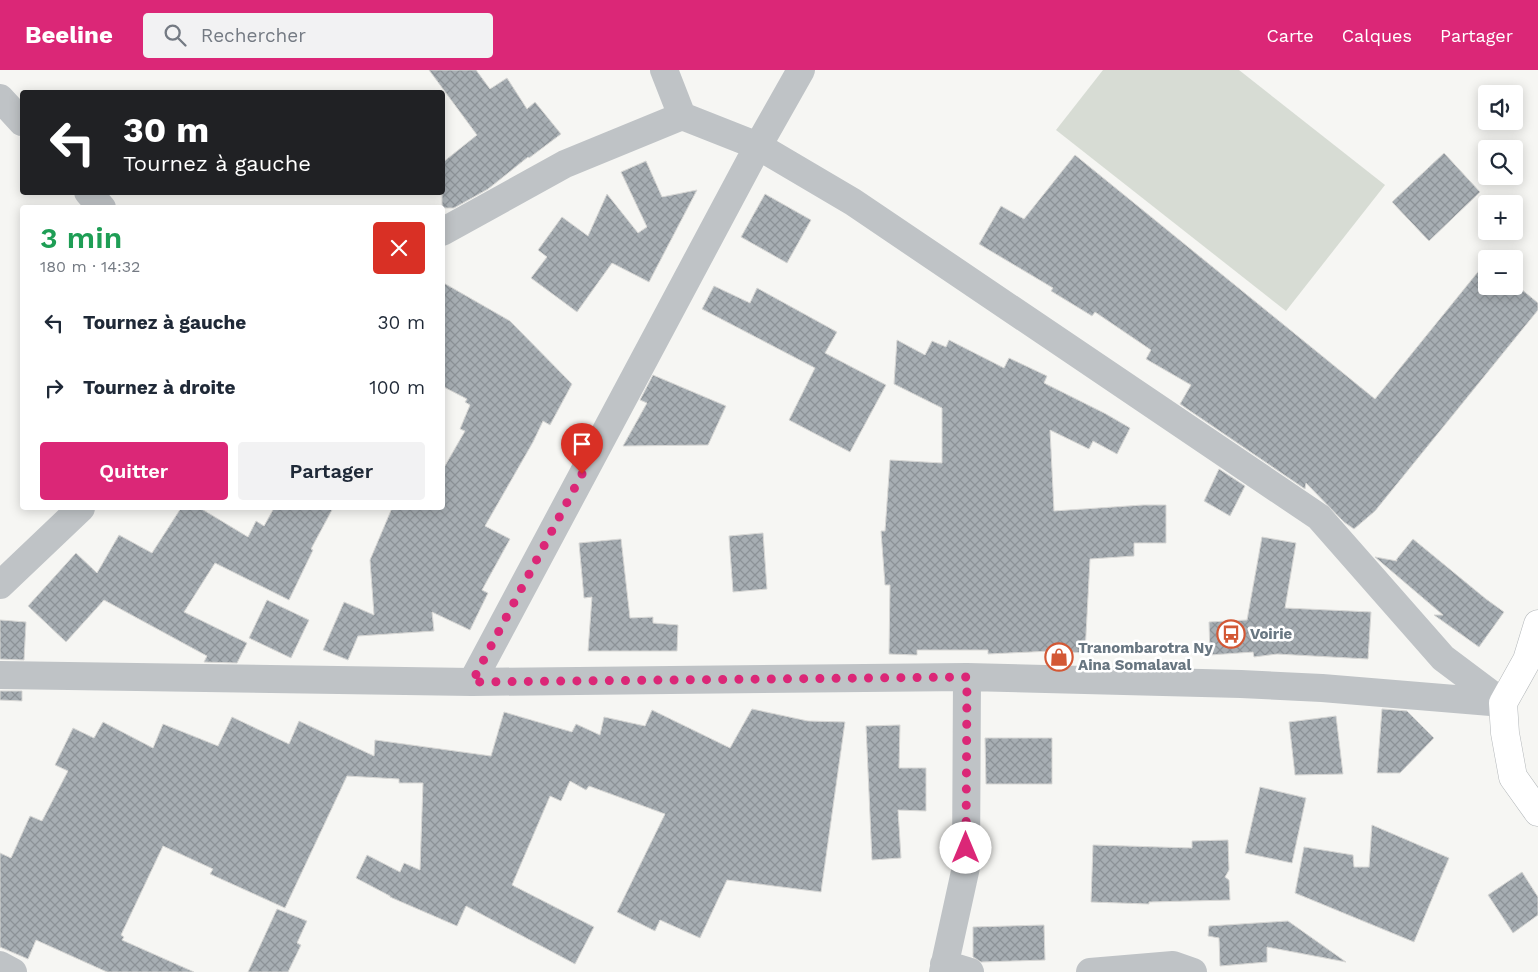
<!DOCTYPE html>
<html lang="fr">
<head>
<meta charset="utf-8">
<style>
  body { margin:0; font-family:"Work Sans",sans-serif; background:#f2f2f3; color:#1f2937; height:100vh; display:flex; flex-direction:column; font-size:19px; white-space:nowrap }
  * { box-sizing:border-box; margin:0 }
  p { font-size:16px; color:#747a83 }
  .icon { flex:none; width:28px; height:28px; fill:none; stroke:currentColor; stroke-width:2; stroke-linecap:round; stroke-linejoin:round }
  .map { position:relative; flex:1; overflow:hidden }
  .panel { position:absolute; left:20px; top:135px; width:425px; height:305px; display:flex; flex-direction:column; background:#fff; border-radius:5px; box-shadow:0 2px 12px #0003 }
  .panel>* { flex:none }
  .top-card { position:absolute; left:20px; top:20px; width:425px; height:105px; border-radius:5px; box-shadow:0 2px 12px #0003; background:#202124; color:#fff; overflow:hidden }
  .buttons { position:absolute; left:1478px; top:15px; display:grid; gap:10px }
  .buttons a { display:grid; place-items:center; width:45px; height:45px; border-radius:5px; background:#fff; box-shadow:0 2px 12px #0003; font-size:25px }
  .pin { position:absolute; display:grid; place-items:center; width:42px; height:42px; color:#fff; margin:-51px -21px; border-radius:50% 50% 50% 0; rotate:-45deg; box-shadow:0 0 5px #0007 }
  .pin .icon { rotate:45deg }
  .me { position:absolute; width:55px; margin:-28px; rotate:0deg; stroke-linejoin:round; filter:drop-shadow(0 0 4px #0008) }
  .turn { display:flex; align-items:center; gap:18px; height:105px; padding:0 20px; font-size:22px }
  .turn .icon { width:65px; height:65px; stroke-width:2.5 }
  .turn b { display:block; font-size:35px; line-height:42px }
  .round { display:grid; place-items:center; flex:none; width:52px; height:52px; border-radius:5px; background:#f2f2f3 }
  .headline { display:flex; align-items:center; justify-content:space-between; height:85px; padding:0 20px }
  h1 { font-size:30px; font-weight:600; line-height:38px; color:#1e9e55 }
  .cta { display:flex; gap:10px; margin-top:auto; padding:10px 20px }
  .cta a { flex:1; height:58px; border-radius:5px; background:#db2777; color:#fff; font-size:20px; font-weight:600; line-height:58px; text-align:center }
  .cta a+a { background:#f2f2f3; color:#1f2937 }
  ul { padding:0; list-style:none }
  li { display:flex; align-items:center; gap:15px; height:65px; padding:0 20px }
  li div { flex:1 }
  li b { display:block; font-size:19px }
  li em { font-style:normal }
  header { display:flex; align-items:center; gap:30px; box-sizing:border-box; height:70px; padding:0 25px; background:#db2777; color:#fff }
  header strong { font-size:24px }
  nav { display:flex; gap:28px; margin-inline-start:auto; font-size:18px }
  .search { width:350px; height:45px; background:#f2f2f3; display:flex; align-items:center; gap:12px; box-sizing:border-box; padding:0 18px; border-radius:5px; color:#747a83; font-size:19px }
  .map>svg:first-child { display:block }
  .pitch { fill:#d7dcd4 }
  .building { fill:url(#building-cross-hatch); stroke:#d7d7d5 }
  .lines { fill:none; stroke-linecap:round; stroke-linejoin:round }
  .major-casing { stroke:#b3b7ba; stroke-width:29 }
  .minor { stroke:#bfc3c6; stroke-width:28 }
  .major { stroke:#fff; stroke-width:28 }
  .route { stroke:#db2777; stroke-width:9; stroke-dasharray:0 16.2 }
  .labels { text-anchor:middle; stroke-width:5; stroke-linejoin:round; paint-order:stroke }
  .poi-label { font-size:15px; font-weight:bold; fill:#687681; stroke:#fff; text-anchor:start }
</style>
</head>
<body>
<header>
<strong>Beeline</strong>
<div class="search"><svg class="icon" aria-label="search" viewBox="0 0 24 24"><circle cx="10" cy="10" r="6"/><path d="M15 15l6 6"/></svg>Rechercher</div>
<nav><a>Carte</a><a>Calques</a><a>Partager</a></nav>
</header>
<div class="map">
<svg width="1538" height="902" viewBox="0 0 1538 902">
  <defs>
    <pattern id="building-cross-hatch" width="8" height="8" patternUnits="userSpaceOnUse" patternTransform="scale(1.25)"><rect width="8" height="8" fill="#a7aeb3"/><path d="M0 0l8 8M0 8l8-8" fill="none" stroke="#8c9297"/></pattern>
  </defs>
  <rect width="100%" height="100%" fill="#f6f6f3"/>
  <path class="pitch" d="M 1103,0 L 1239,0 L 1385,115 L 1286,241 L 1056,60 Z"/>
  <path class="building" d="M 429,0 L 476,0 L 490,19 L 507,8 L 527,39 L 535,32 L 561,64 L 529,88 L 528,87 L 488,119 L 454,138 L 442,138 L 442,93 L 477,65 Z
    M 1444,83 L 1480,122 L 1429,171 L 1392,132 Z
    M 1075,85 L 1375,329 L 1486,192 L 1486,216 L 1514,216 L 1514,213 L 1538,233 L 1538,240 L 1375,441 L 1354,459 L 1344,452 L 1306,413 L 1305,419 L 1180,334 L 1191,315 L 1146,289 L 1151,280 L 1095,242 L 1092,246 L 1051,221 L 1053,218 L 979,174 L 1001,136 L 1024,149 Z
    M 646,91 L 662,127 L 697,120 L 649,212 L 612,193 L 577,242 L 531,208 L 547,187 L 538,180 L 562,147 L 588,166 L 607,124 L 638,163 L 647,157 L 621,102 Z
    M 765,124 L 811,150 L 787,193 L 741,167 Z
    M 442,212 L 510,251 L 572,314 L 550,355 L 543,351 L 533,372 L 485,456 L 510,469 L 482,520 L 488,523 L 470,560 L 432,542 L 434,561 L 358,566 L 348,590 L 323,580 L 344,532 L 374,545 L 370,490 L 392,438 L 442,438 L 442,401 L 465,361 L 460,359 L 470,335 L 465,332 L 467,329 L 442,316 Z
    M 714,216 L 750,233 L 757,218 L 837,262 L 825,283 L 886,315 L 850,382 L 789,350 L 815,298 L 702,239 Z
    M 897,270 L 925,285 L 932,271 L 946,277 L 949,270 L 1004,298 L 1009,288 L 1047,306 L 1044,313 L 1106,344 L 1130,358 L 1117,384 L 1093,371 L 1089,379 L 1050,360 L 1054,441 L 1143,435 L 1166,435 L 1166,473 L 1134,473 L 1134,486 L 1090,489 L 1085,583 L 1052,581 L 988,584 L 988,580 L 917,580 L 917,585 L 889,584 L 890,515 L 885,515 L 881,461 L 885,461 L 890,390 L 942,393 L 942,338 L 894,314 Z
    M 653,305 L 726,336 L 708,375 L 623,376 L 647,333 L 640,330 Z
    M 1219,399 L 1245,416 L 1230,446 L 1204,431 Z
    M 181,438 L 200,438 L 248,467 L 256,451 L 264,456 L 274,438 L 333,438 L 311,479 L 313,480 L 289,530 L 215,493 L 184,542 L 247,573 L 237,593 L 204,592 L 207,586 L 104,530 L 66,572 L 28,536 L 76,483 L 97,503 L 119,465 L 152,483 Z
    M 763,463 L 767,519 L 733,522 L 729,466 Z
    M 1262,467 L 1296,473 L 1285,538 L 1371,542 L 1368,589 L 1277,584 L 1254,587 L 1253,582 L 1210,585 L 1209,552 L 1247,550 Z
    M 621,469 L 630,548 L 653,547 L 653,553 L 678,555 L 677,581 L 588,581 L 592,527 L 584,528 L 579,473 Z
    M 1413,469 L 1486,529 L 1504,542 L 1479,577 L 1434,545 L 1443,545 L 1375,487 L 1397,491 L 1396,490 Z
    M 267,530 L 309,550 L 291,588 L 249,568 Z
    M 0,550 L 26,552 L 24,590 L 0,589 Z
    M 0,621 L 22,621 L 22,631 L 0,630 Z
    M 752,639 L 808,651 L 845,652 L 821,822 L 727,810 L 700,868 L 660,850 L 655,861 L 617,842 L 665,744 L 589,716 L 586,720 L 570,711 L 561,731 L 550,726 L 512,815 L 594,857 L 575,894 L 466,836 L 457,856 L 390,827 L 390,826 L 356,808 L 367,785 L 400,802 L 404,793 L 420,800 L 423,713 L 399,713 L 399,709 L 347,706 L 285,838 L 210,804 L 213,799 L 163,776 L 121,865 L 124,867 L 122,870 L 194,902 L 107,902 L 36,870 L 28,889 L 0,877 L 0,783 L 11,788 L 30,746 L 42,751 L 68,701 L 55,695 L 73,658 L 94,668 L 103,652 L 153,678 L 163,654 L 218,676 L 232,647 L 289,674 L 299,651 L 374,686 L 375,670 L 491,686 L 504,642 L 572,662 L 576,654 L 600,665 L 604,647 L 645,656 L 652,640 L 730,678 Z
    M 1382,639 L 1407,641 L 1434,668 L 1400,703 L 1377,703 Z
    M 1336,646 L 1343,704 L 1295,705 L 1289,652 Z
    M 900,655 L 899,698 L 926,698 L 926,741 L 898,740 L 901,788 L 872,790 L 866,656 Z
    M 985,668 L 1052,668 L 1052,714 L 986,714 Z
    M 1260,717 L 1306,728 L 1292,793 L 1245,783 Z
    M 1372,755 L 1449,788 L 1414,872 L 1295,823 L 1304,777 L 1353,785 L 1354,797 L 1369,797 Z
    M 1228,770 L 1229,800 L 1225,807 L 1229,810 L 1230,830 L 1149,832 L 1149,834 L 1091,832 L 1093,775 L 1192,778 L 1192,771 Z
    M 1522,802 L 1538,827 L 1538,845 L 1513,863 L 1488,825 Z
    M 277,839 L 307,851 L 297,873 L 301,875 L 288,902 L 248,902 Z
    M 1288,851 L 1346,892 L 1267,877 L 1267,892 L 1220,896 L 1219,868 L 1208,866 L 1209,856 Z
    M 1044,855 L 1045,890 L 981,892 L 973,887 L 973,857 Z"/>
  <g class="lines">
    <g class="major-casing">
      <path id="major" d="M 1538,554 L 1527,590 L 1503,633 L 1505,663 L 1513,707 L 1538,742"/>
    </g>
    <path class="minor" d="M 664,0 L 682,46
      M 0,28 L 22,52
      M 88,122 L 102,138
      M 442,162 L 565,94 L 682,46 L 758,76 L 853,132 L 1319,447 L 1443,588 L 1503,633
      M 0,515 L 81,438
      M 0,605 L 472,612 L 967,607 L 1241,614 L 1322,618 L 1503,633
      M 472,612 L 758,76 L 801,0
      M 944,894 L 970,902
      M 0,895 L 13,902
      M 943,902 L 966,797 L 967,607
      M 1090,902 L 1173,895 L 1193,902"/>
    <use href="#major" class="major"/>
  </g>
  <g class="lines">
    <path class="route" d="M 582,404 L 472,612 L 967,607 L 966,778"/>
  </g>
  <defs>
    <g id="bus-ring" transform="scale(1.4375)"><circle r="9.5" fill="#fff" stroke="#d35835" stroke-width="1.5"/><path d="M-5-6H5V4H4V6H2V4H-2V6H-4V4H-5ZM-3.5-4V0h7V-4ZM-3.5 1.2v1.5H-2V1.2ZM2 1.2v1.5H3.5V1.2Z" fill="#d35835"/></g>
    <g id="shop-ring" transform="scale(1.4375)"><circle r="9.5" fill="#fff" stroke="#d35835" stroke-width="1.5"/><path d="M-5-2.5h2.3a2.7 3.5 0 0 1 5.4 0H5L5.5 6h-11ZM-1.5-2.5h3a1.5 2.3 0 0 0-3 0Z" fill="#d35835"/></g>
  </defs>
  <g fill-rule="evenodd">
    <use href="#bus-ring" x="1231" y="564"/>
    <use href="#shop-ring" x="1059" y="587"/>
  </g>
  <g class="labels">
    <g class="poi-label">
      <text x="1250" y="569">Voirie</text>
      <text x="1078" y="583">Tranombarotra Ny<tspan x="1078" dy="17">Aina Somalaval</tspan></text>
    </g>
  </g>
</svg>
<div class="buttons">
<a><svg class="icon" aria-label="sound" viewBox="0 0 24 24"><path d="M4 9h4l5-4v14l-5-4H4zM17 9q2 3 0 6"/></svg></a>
<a><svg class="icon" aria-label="search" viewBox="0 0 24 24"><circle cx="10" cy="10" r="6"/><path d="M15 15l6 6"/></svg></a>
<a>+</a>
<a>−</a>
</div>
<div class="pin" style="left:582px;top:404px;background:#d93025"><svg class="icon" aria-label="arrive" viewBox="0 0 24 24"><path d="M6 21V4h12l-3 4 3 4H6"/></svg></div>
<svg class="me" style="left:966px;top:778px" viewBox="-20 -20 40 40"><circle r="19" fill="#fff"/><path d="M0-13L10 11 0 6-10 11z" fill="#db2777"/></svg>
<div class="top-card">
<div class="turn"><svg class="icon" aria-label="left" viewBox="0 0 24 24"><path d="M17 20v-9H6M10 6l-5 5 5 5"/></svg><div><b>30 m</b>Tournez à gauche</div></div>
</div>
<section class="panel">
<div class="headline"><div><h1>3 min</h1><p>180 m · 14:32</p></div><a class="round" style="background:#d93025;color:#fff"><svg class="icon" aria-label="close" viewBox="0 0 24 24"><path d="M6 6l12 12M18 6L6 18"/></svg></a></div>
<ul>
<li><svg class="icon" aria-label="left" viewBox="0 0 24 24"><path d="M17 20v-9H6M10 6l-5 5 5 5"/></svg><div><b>Tournez à gauche</b></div><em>30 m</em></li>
<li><svg class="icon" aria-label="right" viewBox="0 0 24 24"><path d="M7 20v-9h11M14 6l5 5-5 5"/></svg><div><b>Tournez à droite</b></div><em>100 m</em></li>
</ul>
<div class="cta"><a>Quitter</a><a>Partager</a></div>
</section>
</div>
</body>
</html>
